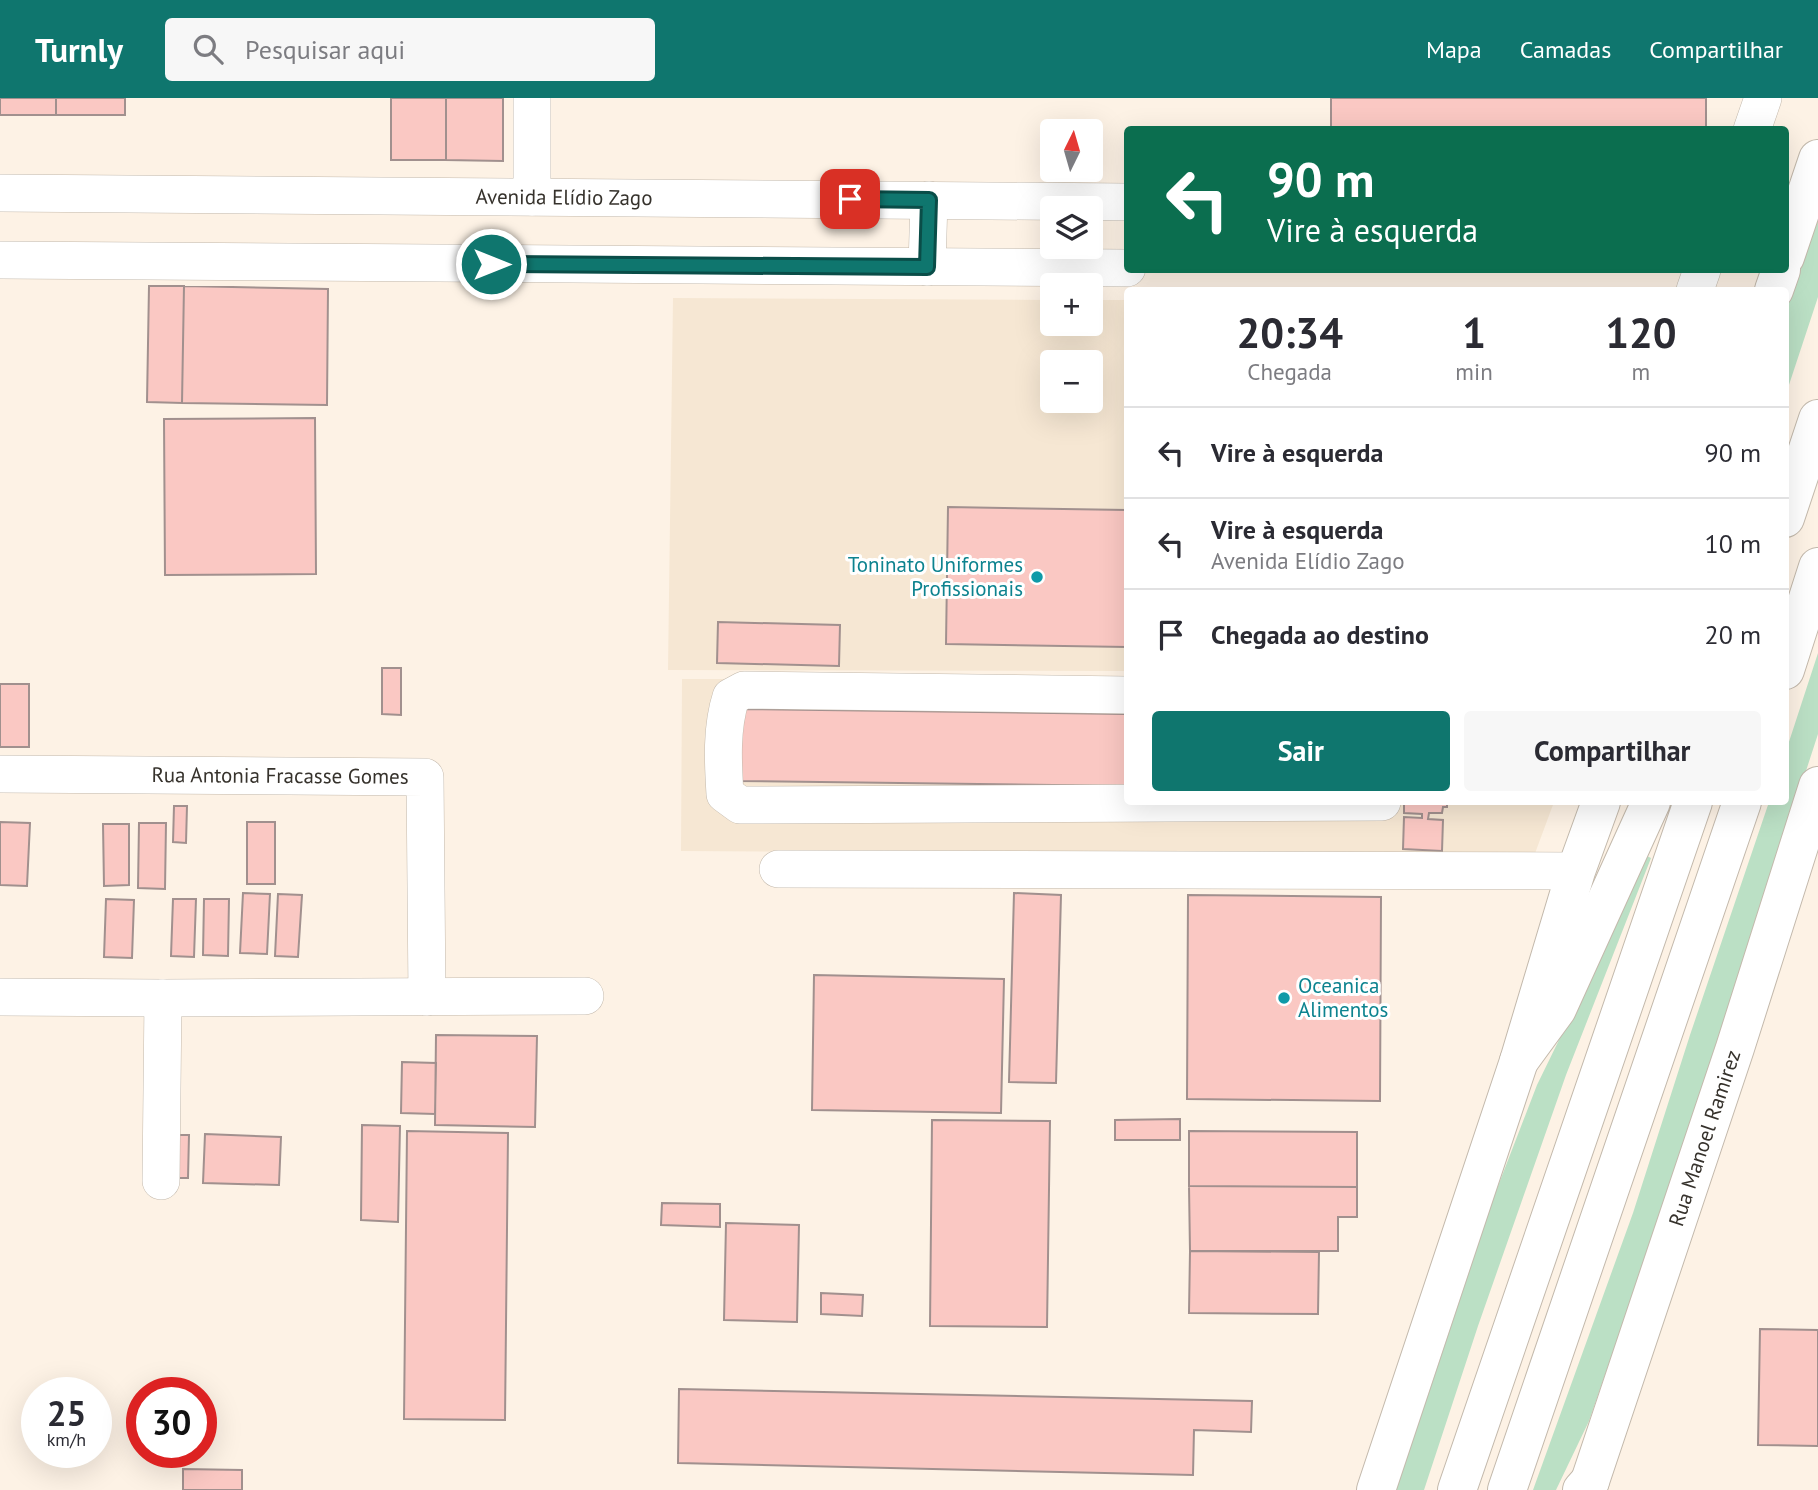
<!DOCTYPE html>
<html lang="pt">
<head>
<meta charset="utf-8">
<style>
  body { margin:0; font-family:"PT Sans",sans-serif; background:#f7f7f7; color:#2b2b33; height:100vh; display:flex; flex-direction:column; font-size:26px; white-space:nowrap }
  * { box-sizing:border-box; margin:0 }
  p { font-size:23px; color:#7c7c81 }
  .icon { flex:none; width:38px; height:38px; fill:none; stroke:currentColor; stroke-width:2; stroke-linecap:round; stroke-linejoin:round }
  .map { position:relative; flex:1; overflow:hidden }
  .details { position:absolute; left:1124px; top:189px; width:665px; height:518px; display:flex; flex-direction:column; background:#fff; border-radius:7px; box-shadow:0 7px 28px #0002 }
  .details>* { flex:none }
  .banner { position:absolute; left:1124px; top:28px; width:665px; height:147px; border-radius:7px; box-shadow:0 7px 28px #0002; background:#0b6e4f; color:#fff; overflow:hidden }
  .needle { width:46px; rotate:5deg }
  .fabs { position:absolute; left:1040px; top:21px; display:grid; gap:14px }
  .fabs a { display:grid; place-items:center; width:63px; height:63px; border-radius:7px; background:#fff; box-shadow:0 7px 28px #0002; font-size:35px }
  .speed { position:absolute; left:21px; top:1279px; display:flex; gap:14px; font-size:35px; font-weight:700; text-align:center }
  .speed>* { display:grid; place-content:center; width:91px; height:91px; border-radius:50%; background:#fff; box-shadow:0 7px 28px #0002; line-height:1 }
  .speed small { font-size:18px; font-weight:400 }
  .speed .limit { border:10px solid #d22; background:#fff; color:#111 }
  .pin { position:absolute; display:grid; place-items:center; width:60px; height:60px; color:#fff; margin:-30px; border-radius:14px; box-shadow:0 4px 10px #0006 }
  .me { position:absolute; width:77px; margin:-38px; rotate:90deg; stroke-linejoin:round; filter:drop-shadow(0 0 5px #0008) }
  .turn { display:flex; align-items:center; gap:24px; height:147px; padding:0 28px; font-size:32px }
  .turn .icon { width:91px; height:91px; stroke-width:2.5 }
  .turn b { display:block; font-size:49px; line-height:60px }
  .eta { display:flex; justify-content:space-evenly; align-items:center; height:119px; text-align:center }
  .eta b { font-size:42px; font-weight:700; line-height:49px }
  .action { display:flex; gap:14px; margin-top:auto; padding:14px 28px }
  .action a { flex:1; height:80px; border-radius:7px; background:#0f766e; color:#fff; font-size:28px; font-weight:700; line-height:80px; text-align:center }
  .action a+a { background:#f7f7f7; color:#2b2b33 }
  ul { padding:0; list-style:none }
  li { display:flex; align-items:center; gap:21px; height:91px; padding:0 28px; border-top:2px solid #e1e1e2 }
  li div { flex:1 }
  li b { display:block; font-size:26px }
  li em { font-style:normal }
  header { display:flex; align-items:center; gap:42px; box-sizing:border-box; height:98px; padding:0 35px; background:#0f766e; color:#fff }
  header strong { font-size:33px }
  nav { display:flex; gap:38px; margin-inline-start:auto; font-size:24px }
  .search { width:490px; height:63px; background:#f7f7f7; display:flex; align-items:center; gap:18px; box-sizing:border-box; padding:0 24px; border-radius:7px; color:#7c7c81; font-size:26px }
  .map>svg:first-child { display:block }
  .built { fill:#f6e7d3; fill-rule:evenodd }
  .green { fill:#bbe0c5 }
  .building { fill:#fac8c3; stroke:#a1908e; stroke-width:2 }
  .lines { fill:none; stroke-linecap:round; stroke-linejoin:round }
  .minor-casing { stroke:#c3b9ac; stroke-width:38 }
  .major-casing { stroke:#c3b9ac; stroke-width:40 }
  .highway-casing { stroke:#c3b9ac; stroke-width:40 }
  .minor { stroke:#fff; stroke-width:37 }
  .major { stroke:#fff; stroke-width:38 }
  .highway { stroke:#fff; stroke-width:38 }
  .route-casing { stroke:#0a4d48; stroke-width:18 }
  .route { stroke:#0f766e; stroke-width:12 }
  .culture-dot { fill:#0f9aa8; stroke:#fff; stroke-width:2.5 }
  .labels { text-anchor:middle; stroke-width:6; stroke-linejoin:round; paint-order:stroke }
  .street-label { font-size:21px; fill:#36322c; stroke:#fff }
  .culture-label { font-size:21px; fill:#0d838f; stroke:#fff; text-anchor:end }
</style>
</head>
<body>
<header>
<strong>Turnly</strong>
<div class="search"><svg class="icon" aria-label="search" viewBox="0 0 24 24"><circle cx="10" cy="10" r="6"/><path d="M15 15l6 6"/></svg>Pesquisar aqui</div>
<nav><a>Mapa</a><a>Camadas</a><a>Compartilhar</a></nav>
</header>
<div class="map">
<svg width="1818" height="1392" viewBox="0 0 1818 1392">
  <rect width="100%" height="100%" fill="#fdf2e5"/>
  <path class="built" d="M 673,200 L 1052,202 L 1052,226 L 1090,226 L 1090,202 L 1127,202 L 1127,573 L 668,572 ZM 1052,264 L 1090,264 L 1090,303 L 1052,303 Z
    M 682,581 L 1127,581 L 1127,704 L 1554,704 L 1534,758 L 681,753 Z"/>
  <path class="green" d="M 1818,116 L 1818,199 L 1785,299 L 1785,214 Z
    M 1818,555 L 1818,636 L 1680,1060 L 1589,1323 L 1556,1392 L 1533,1392 L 1633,1115 L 1690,937 L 1769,704 L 1785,704 L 1785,656 Z
    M 1645,757 L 1651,760 L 1566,977 L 1478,1228 L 1424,1392 L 1396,1392 L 1493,1101 L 1537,987 L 1600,858 Z"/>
  <path class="building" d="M 0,0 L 56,0 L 56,17 L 0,17 Z
    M 56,0 L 125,0 L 125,17 L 56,17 Z
    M 391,0 L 446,0 L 446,62 L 391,62 Z
    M 446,0 L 503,0 L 503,63 L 446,62 Z
    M 1331,0 L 1706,0 L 1706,32 L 1331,32 Z
    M 149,188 L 184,188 L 182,305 L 147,304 Z
    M 184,188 L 328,191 L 327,307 L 182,305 Z
    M 315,320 L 316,476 L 165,477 L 164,321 Z
    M 948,409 L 1127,412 L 1127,549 L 946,546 Z
    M 718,524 L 840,527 L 839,568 L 717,565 Z
    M 382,570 L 401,570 L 401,617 L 382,616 Z
    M 0,586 L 29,586 L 29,649 L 0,649 Z
    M 738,611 L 1127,616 L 1127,688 L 738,683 Z
    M 1417,704 L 1447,704 L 1447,709 L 1443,709 L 1442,715 L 1429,715 L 1428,721 L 1443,722 L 1442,753 L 1403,751 L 1404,719 L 1422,720 L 1422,716 L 1404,715 L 1404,705 Z
    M 174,708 L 187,708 L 186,745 L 173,744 Z
    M 0,724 L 30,725 L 27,788 L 0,787 Z
    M 247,724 L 275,724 L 275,786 L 247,786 Z
    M 139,725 L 166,725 L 165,791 L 138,790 Z
    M 103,726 L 129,726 L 129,787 L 104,788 Z
    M 243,795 L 270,796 L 267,856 L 240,855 Z
    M 1014,795 L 1061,797 L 1056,985 L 1009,984 Z
    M 278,796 L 302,797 L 298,859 L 275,858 Z
    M 1188,797 L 1381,799 L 1380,1003 L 1187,1001 Z
    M 106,801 L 134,802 L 132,860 L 104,859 Z
    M 173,801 L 196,801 L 194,859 L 171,858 Z
    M 204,801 L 229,801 L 228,858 L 203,857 Z
    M 814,877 L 1004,881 L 1001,1015 L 812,1012 Z
    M 436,937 L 537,938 L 535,1029 L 435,1027 Z
    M 402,964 L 436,965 L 435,1016 L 401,1015 Z
    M 1180,1021 L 1180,1042 L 1115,1042 L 1115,1022 Z
    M 932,1022 L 1050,1023 L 1047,1229 L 930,1228 Z
    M 362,1027 L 400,1028 L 398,1124 L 361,1122 Z
    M 407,1033 L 508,1035 L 505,1322 L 404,1321 Z
    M 1189,1033 L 1357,1034 L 1357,1089 L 1189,1088 Z
    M 205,1036 L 281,1039 L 279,1087 L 203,1085 Z
    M 174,1037 L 189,1037 L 188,1080 L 174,1080 Z
    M 1189,1088 L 1357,1089 L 1357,1119 L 1338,1119 L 1338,1153 L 1190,1153 Z
    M 662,1105 L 720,1106 L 720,1129 L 661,1127 Z
    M 726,1125 L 799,1127 L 797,1224 L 724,1222 Z
    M 1190,1153 L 1319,1154 L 1318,1216 L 1189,1215 Z
    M 821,1195 L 863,1197 L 862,1218 L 821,1216 Z
    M 1760,1231 L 1818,1232 L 1818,1348 L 1758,1347 Z
    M 679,1291 L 1252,1303 L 1251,1334 L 1194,1332 L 1193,1377 L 678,1365 Z
    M 183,1371 L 242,1372 L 242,1392 L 183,1392 Z"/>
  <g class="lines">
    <g class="minor-casing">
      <g id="minor">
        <path d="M 532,0 L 532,99"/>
        <path d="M 1752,32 L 1763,0"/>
        <path id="s1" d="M 0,95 L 1127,104"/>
        <path d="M 0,162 L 1127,170"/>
        <path d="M 927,169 L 929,102"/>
        <path d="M 1695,192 L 1702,172"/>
        <path d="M 1127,597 L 744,592 L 731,599 C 721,630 723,665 725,696 L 740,707 L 1382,704"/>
        <path id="s2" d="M 0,676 L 425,679 L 427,899"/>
        <path d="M 778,771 L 1576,773"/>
        <path d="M 0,899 L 163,900 L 585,898"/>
        <path d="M 161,1083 L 163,900"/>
      </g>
    </g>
    <g class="major-casing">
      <g id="major">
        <path d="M 1785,159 L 1818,61"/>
        <path d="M 1774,192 L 1781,172"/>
        <path d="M 1376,1392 L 1519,963 L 1576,773 L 1601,704"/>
        <path id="s3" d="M 1587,1392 L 1735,950 L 1818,688"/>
      </g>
    </g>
    <g class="highway-casing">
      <path id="highway" d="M 1785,420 L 1818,321
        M 1785,572 L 1818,469
        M 1519,963 L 1557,911 L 1651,704
        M 1457,1392 L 1693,704
        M 1507,1392 L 1742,704
        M 1582,1392 L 1590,1383"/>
    </g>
    <use href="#minor" class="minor"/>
    <use href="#major" class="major"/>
    <use href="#highway" class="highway"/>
  </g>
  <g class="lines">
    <g class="route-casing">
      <path id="route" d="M 491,166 L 927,169 L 929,102 L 850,101"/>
    </g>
    <use href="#route" class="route"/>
  </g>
  <g class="culture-dot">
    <circle cx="1037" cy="479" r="7"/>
    <circle cx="1284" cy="900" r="7"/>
  </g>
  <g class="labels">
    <g class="street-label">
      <text dy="7" stroke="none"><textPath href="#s1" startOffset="564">Avenida Elídio Zago</textPath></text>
      <text dy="7" stroke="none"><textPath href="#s2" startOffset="280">Rua Antonia Fracasse Gomes</textPath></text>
      <text dy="7" stroke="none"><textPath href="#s3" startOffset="371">Rua Manoel Ramirez</textPath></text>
    </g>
    <g class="culture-label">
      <text x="1023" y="474">Toninato Uniformes<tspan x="1023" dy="24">Profissionais</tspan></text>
      <text x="1298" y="895" text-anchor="start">Oceanica<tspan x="1298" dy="24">Alimentos</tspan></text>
    </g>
  </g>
</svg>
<div class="fabs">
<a><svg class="needle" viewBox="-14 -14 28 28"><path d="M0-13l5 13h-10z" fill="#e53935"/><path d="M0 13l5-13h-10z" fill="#7c7c81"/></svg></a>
<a><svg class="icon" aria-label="layers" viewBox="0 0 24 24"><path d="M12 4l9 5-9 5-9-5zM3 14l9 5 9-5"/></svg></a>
<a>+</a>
<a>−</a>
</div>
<div class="speed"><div>25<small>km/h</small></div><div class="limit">30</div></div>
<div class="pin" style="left:850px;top:101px;background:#d93025"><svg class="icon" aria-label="arrive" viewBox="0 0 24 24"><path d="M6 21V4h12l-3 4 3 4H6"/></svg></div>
<svg class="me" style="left:491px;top:166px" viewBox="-20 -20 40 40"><circle r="17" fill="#0f766e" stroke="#fff" stroke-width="3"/><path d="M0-11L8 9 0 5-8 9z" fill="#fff"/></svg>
<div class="banner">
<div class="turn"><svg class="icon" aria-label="left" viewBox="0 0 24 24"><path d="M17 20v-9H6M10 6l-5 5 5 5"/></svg><div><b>90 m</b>Vire à esquerda</div></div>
</div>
<section class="details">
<div class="eta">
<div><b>20:34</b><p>Chegada</p></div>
<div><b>1</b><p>min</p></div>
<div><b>120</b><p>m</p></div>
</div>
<ul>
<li><svg class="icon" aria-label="left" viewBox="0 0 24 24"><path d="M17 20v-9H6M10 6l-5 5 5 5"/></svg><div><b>Vire à esquerda</b></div><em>90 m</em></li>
<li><svg class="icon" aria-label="left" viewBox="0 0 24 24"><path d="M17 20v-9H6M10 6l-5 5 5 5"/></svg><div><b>Vire à esquerda</b><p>Avenida Elídio Zago</p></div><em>10 m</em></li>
<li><svg class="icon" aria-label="arrive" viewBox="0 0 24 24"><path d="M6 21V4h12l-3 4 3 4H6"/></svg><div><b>Chegada ao destino</b></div><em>20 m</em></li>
</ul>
<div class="action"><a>Sair</a><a>Compartilhar</a></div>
</section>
</div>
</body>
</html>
